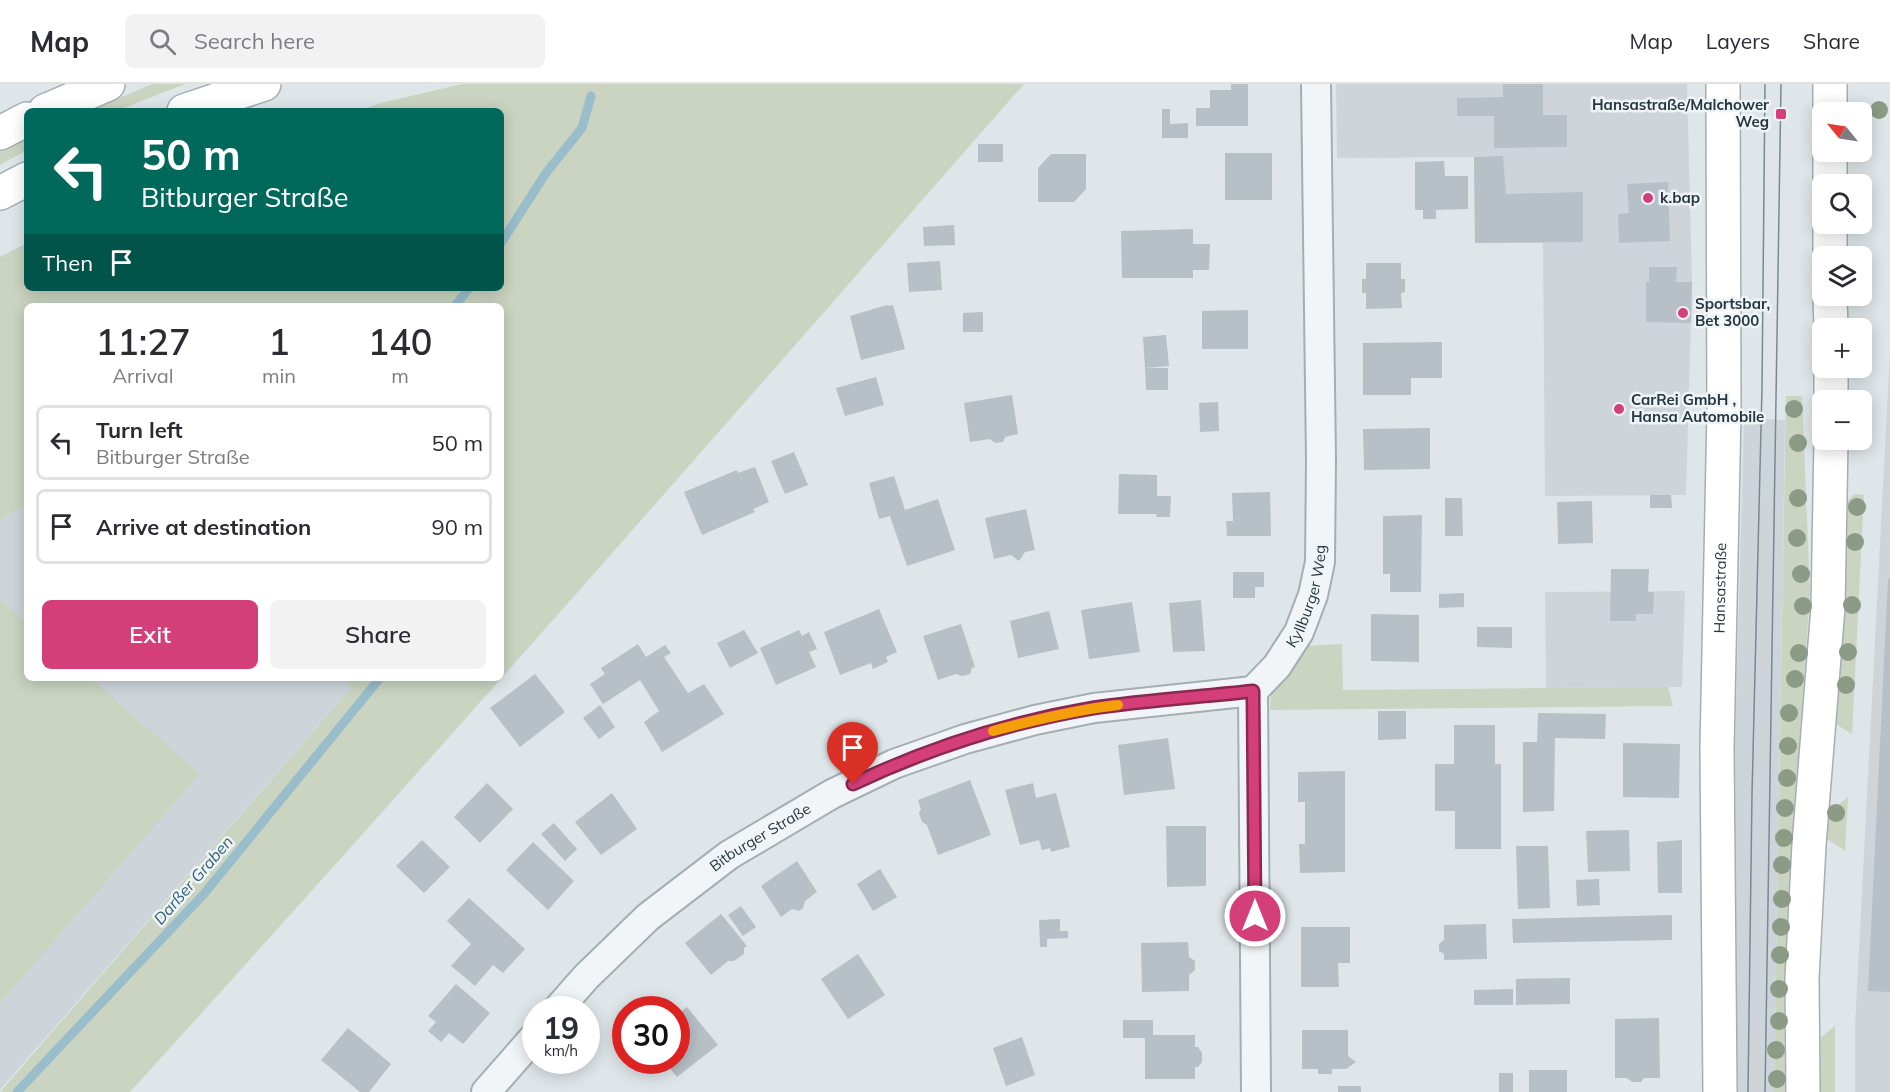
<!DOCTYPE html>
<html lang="en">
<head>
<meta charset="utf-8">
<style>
  body { margin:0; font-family:Mulish,sans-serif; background:#f2f2f3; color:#2b2b33; height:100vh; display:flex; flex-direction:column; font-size:22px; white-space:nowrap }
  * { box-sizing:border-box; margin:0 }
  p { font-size:20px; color:#7c7c81 }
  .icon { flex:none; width:33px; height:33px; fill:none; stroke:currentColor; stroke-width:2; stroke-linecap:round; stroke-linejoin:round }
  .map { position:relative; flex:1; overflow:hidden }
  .sheet { position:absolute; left:24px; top:219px; width:480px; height:378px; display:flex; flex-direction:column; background:#fff; border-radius:9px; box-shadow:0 3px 15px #0003 }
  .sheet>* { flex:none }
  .top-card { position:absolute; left:24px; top:24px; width:480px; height:183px; border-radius:9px; box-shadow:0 3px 15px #0003; background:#00695c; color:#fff; overflow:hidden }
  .needle { width:39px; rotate:300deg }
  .fabs { position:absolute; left:1812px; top:18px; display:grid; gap:12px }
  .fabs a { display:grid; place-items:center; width:60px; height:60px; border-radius:9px; background:#fff; box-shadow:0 3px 15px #0003; font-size:30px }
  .speed { position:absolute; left:522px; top:912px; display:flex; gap:12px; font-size:30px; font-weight:700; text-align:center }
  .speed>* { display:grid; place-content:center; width:78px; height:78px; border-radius:50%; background:#fff; box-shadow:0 3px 15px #0003; line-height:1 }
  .speed small { font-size:15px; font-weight:400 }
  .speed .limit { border:9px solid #d22; background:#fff; color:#111 }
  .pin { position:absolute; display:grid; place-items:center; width:51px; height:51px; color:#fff; margin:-62px -26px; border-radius:50% 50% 50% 0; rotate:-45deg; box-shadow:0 0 6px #0007 }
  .pin .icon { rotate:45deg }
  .me { position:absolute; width:66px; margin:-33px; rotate:0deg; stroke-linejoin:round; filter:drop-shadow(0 0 4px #0008) }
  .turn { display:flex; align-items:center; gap:21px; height:126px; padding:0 18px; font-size:27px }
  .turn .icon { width:78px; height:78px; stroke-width:2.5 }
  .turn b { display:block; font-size:42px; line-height:51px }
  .then { display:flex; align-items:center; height:57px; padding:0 18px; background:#0003; gap:12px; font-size:22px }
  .eta { display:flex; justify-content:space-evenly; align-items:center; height:102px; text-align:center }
  .eta b { font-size:36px; font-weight:600; line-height:42px }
  .action { display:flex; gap:12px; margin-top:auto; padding:12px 18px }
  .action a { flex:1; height:69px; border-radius:9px; background:#d43f79; color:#fff; font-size:24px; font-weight:600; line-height:69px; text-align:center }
  .action a+a { background:#f2f2f3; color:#2b2b33 }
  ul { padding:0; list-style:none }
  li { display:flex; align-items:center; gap:18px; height:75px; margin:0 12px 9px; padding:0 6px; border:3px solid #e1e1e2; border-radius:9px }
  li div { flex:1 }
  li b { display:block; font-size:22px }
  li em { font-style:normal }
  header { display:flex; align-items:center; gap:36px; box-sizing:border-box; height:84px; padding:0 30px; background:#fff; border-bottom:2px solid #e1e1e2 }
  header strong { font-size:28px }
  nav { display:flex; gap:33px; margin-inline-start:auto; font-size:21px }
  .search { width:420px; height:54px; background:#f2f2f3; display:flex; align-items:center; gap:15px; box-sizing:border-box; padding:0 21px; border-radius:9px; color:#7c7c81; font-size:22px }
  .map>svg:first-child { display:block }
  .built { fill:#cdd5db }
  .green { fill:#cad4c0 }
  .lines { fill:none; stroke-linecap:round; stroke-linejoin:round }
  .stream { stroke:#99bdcb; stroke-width:9 }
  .building { fill:#b6c0c6 }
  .street-casing { stroke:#a4aeb3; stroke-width:32 }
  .secondary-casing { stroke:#a4aeb3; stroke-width:36 }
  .street { stroke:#f2f5f7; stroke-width:28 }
  .secondary { stroke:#fff; stroke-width:33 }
  .tram { stroke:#788994; stroke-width:1.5 }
  .tree { fill:#8b9b85 }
  .route-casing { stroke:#8a294f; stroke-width:15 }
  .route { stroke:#d43f79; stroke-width:10 }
  .slow { stroke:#f59e0b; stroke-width:10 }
  .poi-dot { fill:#d43f79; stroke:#eff4f7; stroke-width:2 }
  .labels { text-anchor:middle; stroke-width:5; stroke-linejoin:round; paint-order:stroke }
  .poi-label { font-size:15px; font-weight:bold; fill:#273741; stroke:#eff4f7; text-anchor:start }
  .street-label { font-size:15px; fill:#273741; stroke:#eff4f7 }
  .water-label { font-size:16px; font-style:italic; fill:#306177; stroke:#eff4f7 }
</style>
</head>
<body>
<header>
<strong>Map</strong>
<div class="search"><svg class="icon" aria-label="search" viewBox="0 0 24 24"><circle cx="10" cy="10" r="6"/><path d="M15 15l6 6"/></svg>Search here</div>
<nav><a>Map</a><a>Layers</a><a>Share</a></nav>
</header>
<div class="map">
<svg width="1890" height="1008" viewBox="0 0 1890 1008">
  <rect width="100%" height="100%" fill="#dfe6e9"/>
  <path class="built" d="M 1336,0 L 1687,0 L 1692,198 L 1686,411 L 1545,412 L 1543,159 L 1475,159 L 1474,73 L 1337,74 Z
    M 1890,267 L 1890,1008 L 1855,1008 L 1855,943 Z
    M 1744,334 L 1785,336 L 1774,1008 L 1737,1008 L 1735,660 Z
    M 27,419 L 27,594 L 344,594 L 351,604 L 0,1006 L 0,437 Z
    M 1685,507 L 1682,603 L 1546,604 L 1545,508 Z"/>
  <path class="green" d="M 152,0 L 185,0 L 116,27 L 89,27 Z
    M 462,0 L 1024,0 C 728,338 432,676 130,1008 L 0,1008 L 351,604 L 344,594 L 501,594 L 501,222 L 27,222 L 27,419 L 0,437 L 0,173 L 27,159 L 27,204 L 501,204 L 501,27 L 358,27 L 381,19 Z
    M 27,55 L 27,66 L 0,81 L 0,68 Z
    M 1786,312 L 1802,312 L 1810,511 L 1787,831 L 1784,932 L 1785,1008 L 1774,1008 Z
    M 1846,312 L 1868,313 L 1866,350 L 1862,350 L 1862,316 L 1847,316 Z
    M 1855,410 L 1864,411 L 1852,650 L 1834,639 L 1846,418 Z
    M 0,515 L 27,539 L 27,594 L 90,594 L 200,690 L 0,919 Z
    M 1342,560 L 1343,606 L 1668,603 L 1673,622 L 1270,626 L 1271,611 L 1301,562 Z
    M 1848,713 L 1845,767 L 1826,754 L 1829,721 L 1838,721 Z
    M 1835,942 L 1835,1008 L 1820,1008 L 1821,953 Z"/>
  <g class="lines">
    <path class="stream" d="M 501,159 L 546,89 L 582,44 L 591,12
      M 455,222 L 469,204
      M 17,1008 L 203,811 L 380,594"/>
  </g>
  <path class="building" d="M 1231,0 L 1248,0 L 1248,42 L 1196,42 L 1196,24 L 1210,24 L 1210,6 L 1231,6 Z
    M 1503,0 L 1543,0 L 1543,31 L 1567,31 L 1567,63 L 1494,64 L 1494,32 L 1457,32 L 1457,14 L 1503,13 Z
    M 1162,25 L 1170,25 L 1170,40 L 1188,39 L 1188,54 L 1162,54 Z
    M 978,60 L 1003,60 L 1003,78 L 978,78 Z
    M 1225,69 L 1272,69 L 1272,116 L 1225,116 Z
    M 1051,70 L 1086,70 L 1086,105 L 1074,118 L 1038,118 L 1038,84 Z
    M 1503,72 L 1506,110 L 1583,108 L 1583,158 L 1475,159 L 1474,73 Z
    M 1444,77 L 1445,92 L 1468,92 L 1468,125 L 1436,126 L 1436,135 L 1423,135 L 1423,126 L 1415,126 L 1415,78 Z
    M 1668,98 L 1670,157 L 1619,159 L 1618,130 L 1629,129 L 1627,100 Z
    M 954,141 L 955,161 L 924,162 L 923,143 Z
    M 1193,145 L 1193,160 L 1210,160 L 1209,186 L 1193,186 L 1193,194 L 1122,194 L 1121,147 Z
    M 940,177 L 942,206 L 909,208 L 907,179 Z
    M 1366,179 L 1401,179 L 1401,195 L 1405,195 L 1405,208 L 1401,209 L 1402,224 L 1366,225 L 1366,209 L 1362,209 L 1362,195 L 1366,195 Z
    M 1649,183 L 1677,183 L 1676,198 L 1692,198 L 1691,239 L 1646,238 L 1646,198 L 1649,198 Z
    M 887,221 L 888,222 L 893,221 L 905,265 L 861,276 L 850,232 Z
    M 1248,226 L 1248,265 L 1202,265 L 1202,227 Z
    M 983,228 L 983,248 L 963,248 L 963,229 Z
    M 1166,251 L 1169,282 L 1145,284 L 1143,253 Z
    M 1442,258 L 1442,294 L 1411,294 L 1411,311 L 1363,311 L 1363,259 Z
    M 1145,284 L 1168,284 L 1168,306 L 1146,306 Z
    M 876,293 L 884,321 L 845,332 L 836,304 Z
    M 1012,311 L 1018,350 L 1005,353 L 1003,358 L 995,359 L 990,355 L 970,358 L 964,319 Z
    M 1218,318 L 1219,347 L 1200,348 L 1199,319 Z
    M 1430,344 L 1430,385 L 1364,386 L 1363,345 Z
    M 794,368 L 808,401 L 785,410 L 771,377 Z
    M 755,383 L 769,418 L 753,425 L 755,428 L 702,451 L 684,408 L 737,386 L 738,389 Z
    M 1119,390 L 1157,391 L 1157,412 L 1171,412 L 1170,433 L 1156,433 L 1157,430 L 1118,430 Z
    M 894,392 L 905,426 L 938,415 L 955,466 L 907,482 L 890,432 L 879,435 L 869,399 Z
    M 1270,408 L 1271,452 L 1227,452 L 1226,437 L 1233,437 L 1232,409 Z
    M 1650,411 L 1671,411 L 1672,424 L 1650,424 Z
    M 1445,414 L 1462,414 L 1463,452 L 1445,452 Z
    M 1592,417 L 1593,459 L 1558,460 L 1557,418 Z
    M 1026,425 L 1035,466 L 1025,468 L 1019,477 L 1011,471 L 994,475 L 985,434 Z
    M 1422,431 L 1421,508 L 1390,508 L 1390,490 L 1383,490 L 1383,432 Z
    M 1611,485 L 1649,485 L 1648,508 L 1654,508 L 1653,530 L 1636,530 L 1636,537 L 1610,537 Z
    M 1233,488 L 1264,488 L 1264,503 L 1255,503 L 1255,514 L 1233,514 Z
    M 1888,495 L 1890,495 L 1890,908 L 1868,907 Z
    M 1464,509 L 1464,523 L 1439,524 L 1439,510 Z
    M 1201,516 L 1205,567 L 1173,568 L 1169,519 Z
    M 1132,518 L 1140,568 L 1089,575 L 1081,526 Z
    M 879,525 L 897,568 L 886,573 L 888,578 L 873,585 L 871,579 L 840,591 L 824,548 Z
    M 1049,527 L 1059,565 L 1018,574 L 1010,537 Z
    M 1371,530 L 1419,531 L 1419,578 L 1371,577 Z
    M 961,540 L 975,583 L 972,584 L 970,590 L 962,592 L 956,590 L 938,596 L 923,552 Z
    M 1477,543 L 1512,543 L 1512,564 L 1477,563 Z
    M 744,546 L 758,569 L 730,584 L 717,559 Z
    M 799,546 L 802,552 L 809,548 L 817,565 L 809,568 L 816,583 L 776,601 L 760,564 Z
    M 638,560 L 646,573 L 665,561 L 671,569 L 664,573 L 688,609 L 704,600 L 724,630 L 662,668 L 644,638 L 659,627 L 640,596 L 603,620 L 590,600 L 605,590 L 601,584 Z
    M 535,590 L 565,628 L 520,663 L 490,624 Z
    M 600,621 L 615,643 L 599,655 L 583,634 Z
    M 1378,627 L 1406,627 L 1406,655 L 1378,656 Z
    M 1538,629 L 1606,630 L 1605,655 L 1555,654 L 1554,727 L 1523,728 L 1523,658 L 1537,658 Z
    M 1454,641 L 1495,641 L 1495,680 L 1501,680 L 1501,765 L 1455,765 L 1455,727 L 1435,727 L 1435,680 L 1454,680 Z
    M 1168,654 L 1175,705 L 1124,711 L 1118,661 Z
    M 1623,659 L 1680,660 L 1679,714 L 1623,713 Z
    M 1345,687 L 1345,788 L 1300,789 L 1299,760 L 1305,760 L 1305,718 L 1298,718 L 1298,688 Z
    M 970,696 L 991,751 L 938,771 L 927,741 L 922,738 L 919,729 L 921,725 L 918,716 Z
    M 487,699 L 513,725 L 480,759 L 454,733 Z
    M 1033,699 L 1036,714 L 1056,709 L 1070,763 L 1051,768 L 1050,764 L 1042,766 L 1039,756 L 1020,761 L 1005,706 Z
    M 612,709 L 637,745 L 601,771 L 575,738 Z
    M 554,739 L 577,765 L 565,777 L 541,750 Z
    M 1166,742 L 1206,742 L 1206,802 L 1167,803 Z
    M 1629,746 L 1630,787 L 1588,788 L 1586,747 Z
    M 422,756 L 450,783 L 424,809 L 396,782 Z
    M 1682,756 L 1682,809 L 1658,809 L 1657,758 Z
    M 533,758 L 574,797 L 548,826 L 506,786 Z
    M 1516,762 L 1548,762 L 1550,824 L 1518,825 Z
    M 797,777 L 817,808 L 805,817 L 803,824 L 799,827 L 792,825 L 781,833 L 761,802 Z
    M 880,785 L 897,813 L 873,827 L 857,800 Z
    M 1599,795 L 1600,821 L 1577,822 L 1576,796 Z
    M 469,814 L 525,865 L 503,889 L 493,881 L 475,902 L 451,882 L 471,860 L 447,837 Z
    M 741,822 L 756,843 L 743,852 L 728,831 Z
    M 721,830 L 747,862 L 744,864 L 744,870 L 734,877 L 728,877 L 711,891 L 685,859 Z
    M 1672,831 L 1672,856 L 1513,859 L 1512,835 Z
    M 1060,835 L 1060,847 L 1068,847 L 1068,854 L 1047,855 L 1047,863 L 1040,863 L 1039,836 Z
    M 1486,840 L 1487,875 L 1444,876 L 1444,870 L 1439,867 L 1439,860 L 1444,856 L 1444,841 Z
    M 1301,843 L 1350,843 L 1350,879 L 1338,879 L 1339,903 L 1301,903 Z
    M 1188,858 L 1189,873 L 1195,877 L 1195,886 L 1189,891 L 1189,907 L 1142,908 L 1141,859 Z
    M 858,870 L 885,911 L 848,935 L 821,895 Z
    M 1570,894 L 1570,920 L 1516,921 L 1516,895 Z
    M 456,900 L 490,929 L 463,960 L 449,949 L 441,958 L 428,947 L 436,938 L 428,932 Z
    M 1513,905 L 1513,921 L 1474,921 L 1474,906 Z
    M 687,923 L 718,961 L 677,993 L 663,976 L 676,976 L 676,931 Z
    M 1659,934 L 1660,994 L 1644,994 L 1641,998 L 1632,998 L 1627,994 L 1615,994 L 1615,935 Z
    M 1123,936 L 1153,936 L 1153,951 L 1195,951 L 1195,963 L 1198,963 L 1202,969 L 1202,978 L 1198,983 L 1195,983 L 1195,995 L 1145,995 L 1145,954 L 1123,954 Z
    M 348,944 L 391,980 L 369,1008 L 360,1008 L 321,976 Z
    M 1302,946 L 1348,946 L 1348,972 L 1356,978 L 1346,985 L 1332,985 L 1332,990 L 1318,990 L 1318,985 L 1302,985 Z
    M 1022,953 L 1035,991 L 1006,1002 L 993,964 Z
    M 1529,986 L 1567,986 L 1567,1008 L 1529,1008 Z
    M 1499,989 L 1513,989 L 1513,1008 L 1499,1008 Z
    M 1338,1002 L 1361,1002 L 1361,1008 L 1338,1008 Z"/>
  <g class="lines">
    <g class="street-casing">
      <g id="street">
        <path id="s1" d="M 557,926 L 586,893 L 648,833 L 729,771 L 832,710 L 894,680 L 965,655 L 1035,636 L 1094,624 L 1253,607"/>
        <path d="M 486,1008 L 536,951"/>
        <path id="s2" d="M 1256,1008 L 1253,607 L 1277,582 L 1299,548 L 1313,511 L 1320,478 L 1321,376 L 1316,0"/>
      </g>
    </g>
    <g class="secondary-casing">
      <g id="secondary">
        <path d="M 1830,0 L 1830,28"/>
        <path d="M 45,27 L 108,0"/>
        <path d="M 184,27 L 264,0"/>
        <path d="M 0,49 L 27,35"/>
        <path d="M 1830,68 L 1830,100"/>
        <path d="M 0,109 L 27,95"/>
        <path d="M 1830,172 L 1830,140"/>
        <path d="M 1830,212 L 1831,244"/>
        <path d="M 1831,284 L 1831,316"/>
        <path id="s3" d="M 1720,1008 L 1717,664 L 1724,328 L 1723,0"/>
        <path d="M 1803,1008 L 1802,894 L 1809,761 L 1828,523 L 1831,356"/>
      </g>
    </g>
    <use href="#street" class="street"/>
    <use href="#secondary" class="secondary"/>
    <path class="tram" d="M 1748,1008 L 1752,710 L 1762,304 L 1765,0
      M 1765,1008 L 1781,0"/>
  </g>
  <g class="tree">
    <circle cx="1879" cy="26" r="9"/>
    <circle cx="1794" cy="325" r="9"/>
    <circle cx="1798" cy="359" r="9"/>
    <circle cx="1798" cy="414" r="9"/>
    <circle cx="1857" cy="423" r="9"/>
    <circle cx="1797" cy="454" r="9"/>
    <circle cx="1855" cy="458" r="9"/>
    <circle cx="1801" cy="490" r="9"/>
    <circle cx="1852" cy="521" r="9"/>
    <circle cx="1803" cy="522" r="9"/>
    <circle cx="1848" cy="568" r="9"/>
    <circle cx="1799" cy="569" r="9"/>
    <circle cx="1795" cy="595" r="9"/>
    <circle cx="1846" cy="601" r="9"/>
    <circle cx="1789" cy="629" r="9"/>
    <circle cx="1788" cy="662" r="9"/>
    <circle cx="1787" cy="694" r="9"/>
    <circle cx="1785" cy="724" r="9"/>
    <circle cx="1836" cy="729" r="9"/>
    <circle cx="1784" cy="754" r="9"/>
    <circle cx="1782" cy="781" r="9"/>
    <circle cx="1782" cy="815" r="9"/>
    <circle cx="1781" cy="843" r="9"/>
    <circle cx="1780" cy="871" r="9"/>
    <circle cx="1779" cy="905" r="9"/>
    <circle cx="1779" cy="937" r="9"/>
    <circle cx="1776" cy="966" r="9"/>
    <circle cx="1777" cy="995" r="9"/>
  </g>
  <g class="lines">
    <g class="route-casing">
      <path id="route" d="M 853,700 C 929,664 1010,638 1093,624 C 1146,616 1200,613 1253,607 L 1255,832"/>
    </g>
    <use href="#route" class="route"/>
    <path class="slow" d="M 993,647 C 1034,636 1075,626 1118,621"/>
  </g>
  <g class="poi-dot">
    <rect x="1775" y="24" width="12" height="12" rx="3"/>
    <circle cx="1648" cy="114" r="6"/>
    <circle cx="1683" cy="229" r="6"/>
    <circle cx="1619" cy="325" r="6"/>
  </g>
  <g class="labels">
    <g class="poi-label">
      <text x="1769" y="26" text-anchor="end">Hansastraße/Malchower<tspan x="1769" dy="17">Weg</tspan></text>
      <text x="1660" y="119">k.bap</text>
      <text x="1695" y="225">Sportsbar,<tspan x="1695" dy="17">Bet 3000</tspan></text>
      <text x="1631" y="321">CarRei GmbH ,<tspan x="1631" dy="17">Hansa Automobile</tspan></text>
    </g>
    <g class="street-label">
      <text dy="5" stroke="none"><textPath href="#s3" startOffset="504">Hansastraße</textPath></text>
      <text dy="5" stroke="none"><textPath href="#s2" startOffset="513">Kyllburger Weg</textPath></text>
      <text dy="5" stroke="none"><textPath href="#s1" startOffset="268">Bitburger Straße</textPath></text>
    </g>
    <g class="water-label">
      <text transform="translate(193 796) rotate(-49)" y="6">Darßer Graben</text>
    </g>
  </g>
</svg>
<div class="fabs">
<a><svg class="needle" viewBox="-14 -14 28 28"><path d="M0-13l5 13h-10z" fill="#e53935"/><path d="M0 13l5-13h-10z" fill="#7c7c81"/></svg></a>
<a><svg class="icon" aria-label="search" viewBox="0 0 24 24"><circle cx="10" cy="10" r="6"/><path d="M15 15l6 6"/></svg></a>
<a><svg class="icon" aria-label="layers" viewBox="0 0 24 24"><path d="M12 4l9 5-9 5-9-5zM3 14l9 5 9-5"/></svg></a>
<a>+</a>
<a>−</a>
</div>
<div class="speed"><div>19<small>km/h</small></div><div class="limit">30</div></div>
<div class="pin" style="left:853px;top:700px;background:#d93025"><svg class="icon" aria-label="arrive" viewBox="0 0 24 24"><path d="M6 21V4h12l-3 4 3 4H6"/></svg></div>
<svg class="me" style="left:1255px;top:832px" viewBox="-20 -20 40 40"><circle r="17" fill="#d43f79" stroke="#fff" stroke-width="3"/><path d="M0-11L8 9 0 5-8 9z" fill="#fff"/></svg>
<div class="top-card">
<div class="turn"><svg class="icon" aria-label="left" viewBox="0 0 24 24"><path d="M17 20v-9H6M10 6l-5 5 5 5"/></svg><div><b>50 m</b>Bitburger Straße</div></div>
<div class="then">Then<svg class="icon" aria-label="arrive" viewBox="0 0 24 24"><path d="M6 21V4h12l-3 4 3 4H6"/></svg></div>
</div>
<section class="sheet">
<div class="eta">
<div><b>11:27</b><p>Arrival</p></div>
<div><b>1</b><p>min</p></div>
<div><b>140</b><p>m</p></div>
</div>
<ul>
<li><svg class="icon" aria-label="left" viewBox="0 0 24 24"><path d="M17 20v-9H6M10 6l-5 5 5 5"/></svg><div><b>Turn left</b><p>Bitburger Straße</p></div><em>50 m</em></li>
<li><svg class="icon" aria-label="arrive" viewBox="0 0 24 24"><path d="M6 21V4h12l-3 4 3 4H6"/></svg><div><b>Arrive at destination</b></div><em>90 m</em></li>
</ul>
<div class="action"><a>Exit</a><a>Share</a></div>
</section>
</div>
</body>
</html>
